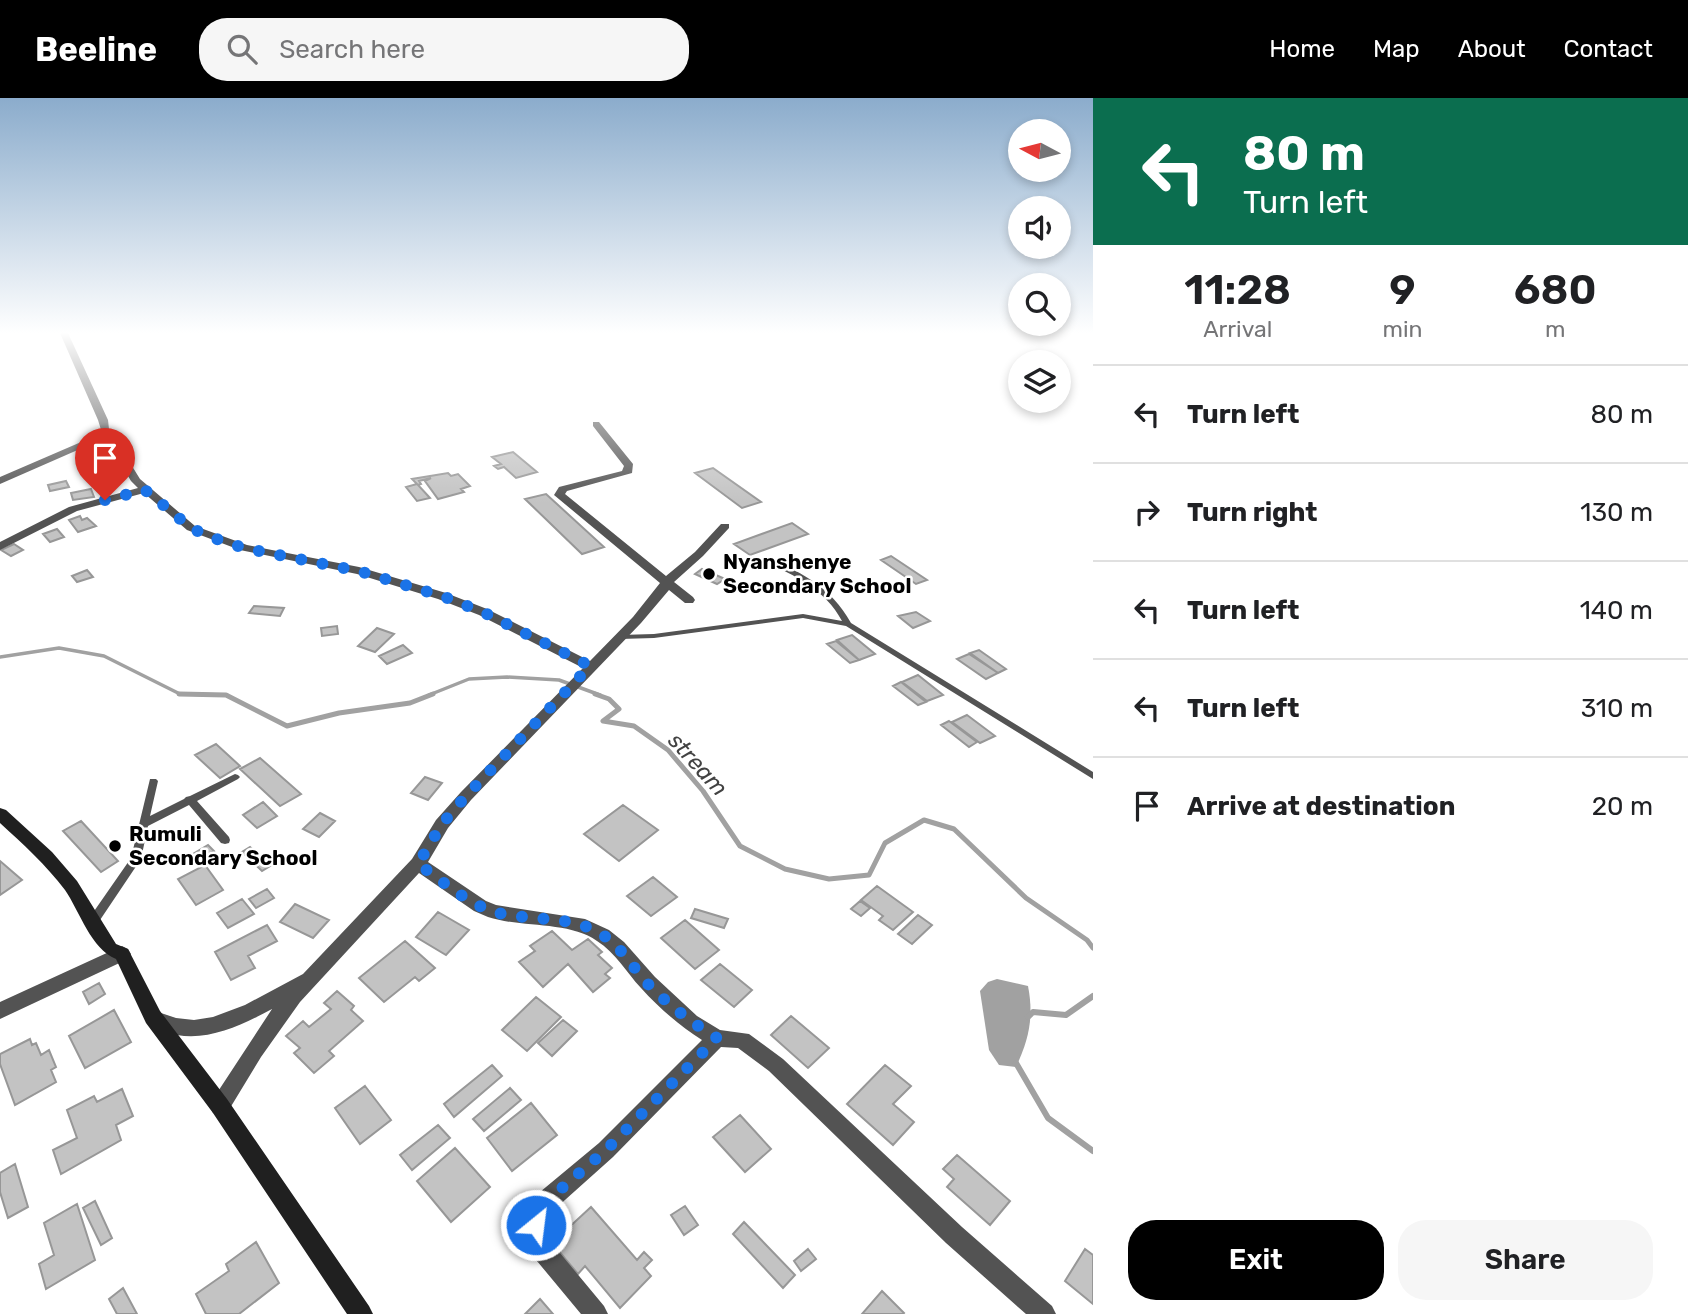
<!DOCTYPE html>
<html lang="en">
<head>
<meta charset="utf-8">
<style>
  body { margin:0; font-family:Rubik,sans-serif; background:#f6f6f6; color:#202124; height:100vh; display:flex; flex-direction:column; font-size:26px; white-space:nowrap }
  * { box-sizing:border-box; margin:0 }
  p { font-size:23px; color:#757577 }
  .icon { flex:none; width:38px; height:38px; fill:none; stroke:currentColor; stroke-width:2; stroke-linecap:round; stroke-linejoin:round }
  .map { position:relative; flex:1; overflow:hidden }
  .side { display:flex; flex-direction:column; background:#fff; width:595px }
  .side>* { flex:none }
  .banner { background:#0b6e4f; color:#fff; overflow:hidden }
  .needle { width:46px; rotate:277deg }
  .tools { position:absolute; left:1008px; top:21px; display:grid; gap:14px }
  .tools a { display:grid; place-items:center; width:63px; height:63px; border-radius:50%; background:#fff; box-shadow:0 4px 10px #0003; font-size:35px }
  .pin { position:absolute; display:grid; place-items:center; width:60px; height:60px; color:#fff; margin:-72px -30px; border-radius:50% 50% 50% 0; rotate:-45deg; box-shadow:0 0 7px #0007 }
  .pin .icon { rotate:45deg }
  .me { position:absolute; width:77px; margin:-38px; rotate:29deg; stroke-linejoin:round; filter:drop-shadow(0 0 5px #0008) }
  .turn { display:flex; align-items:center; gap:24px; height:147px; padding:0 35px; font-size:32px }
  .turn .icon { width:91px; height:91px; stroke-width:2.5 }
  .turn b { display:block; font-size:49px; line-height:60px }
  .eta { display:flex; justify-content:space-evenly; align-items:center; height:119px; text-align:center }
  .eta b { font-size:42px; font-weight:600; line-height:49px }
  .button { display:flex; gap:14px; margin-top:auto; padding:14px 35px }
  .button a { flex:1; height:80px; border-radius:28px; background:#000; color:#fff; font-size:28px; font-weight:600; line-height:80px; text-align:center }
  .button a+a { background:#f6f6f6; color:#202124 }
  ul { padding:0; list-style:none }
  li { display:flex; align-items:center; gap:21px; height:98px; padding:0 35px; border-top:2px solid #e0e0e0 }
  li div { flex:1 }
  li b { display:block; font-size:26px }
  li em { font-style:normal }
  header { display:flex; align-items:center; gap:42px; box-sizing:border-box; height:98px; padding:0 35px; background:#000; color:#fff }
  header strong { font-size:33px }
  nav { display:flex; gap:38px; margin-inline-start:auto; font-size:24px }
  .search { width:490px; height:63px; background:#f6f6f6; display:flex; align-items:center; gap:18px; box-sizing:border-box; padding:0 24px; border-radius:28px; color:#757577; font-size:26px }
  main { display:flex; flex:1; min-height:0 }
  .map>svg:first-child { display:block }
  .water { fill:#a1a1a1 }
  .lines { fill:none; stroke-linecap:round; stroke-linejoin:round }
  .stream-far2 { stroke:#a1a1a1; stroke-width:3.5 }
  .stream-far1 { stroke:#a1a1a1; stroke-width:5 }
  .stream { stroke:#a1a1a1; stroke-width:6 }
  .building { fill:#c3c3c3; stroke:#979797; stroke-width:2 }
  .lane { fill:#535353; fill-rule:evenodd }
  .street { fill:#535353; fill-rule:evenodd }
  .secondary { fill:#202020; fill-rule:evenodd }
  .route { stroke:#1a73e8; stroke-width:12; stroke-dasharray:0 21.6 }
  .poi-dot { fill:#000; stroke:#fff; stroke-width:2.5 }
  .labels { text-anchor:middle; stroke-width:5; stroke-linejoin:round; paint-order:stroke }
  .poi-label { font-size:21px; font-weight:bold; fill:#000; stroke:#fff; text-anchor:start }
  .water-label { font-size:23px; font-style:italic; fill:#424242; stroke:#fff }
</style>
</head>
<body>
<header>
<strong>Beeline</strong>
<div class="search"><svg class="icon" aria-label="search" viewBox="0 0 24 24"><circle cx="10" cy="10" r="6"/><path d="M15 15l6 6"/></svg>Search here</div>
<nav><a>Home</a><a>Map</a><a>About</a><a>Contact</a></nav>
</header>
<main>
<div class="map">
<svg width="1093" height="1216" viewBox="0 0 1093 1216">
  <rect width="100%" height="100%" fill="#fff"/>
  <path class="water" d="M 997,881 L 1028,888 C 1034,919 1029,941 1016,969 L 999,967 L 989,952 L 980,893 L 988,884 Z"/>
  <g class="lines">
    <path class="stream-far2" d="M 0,559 L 59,550 L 104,558 L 180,596 L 227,597
      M 429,597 L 469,581 L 507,579 L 559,582 L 600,597"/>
    <path class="stream-far1" d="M 179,596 L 226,597 L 287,628 L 339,615 L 410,605 L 433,596
      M 595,596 L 609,601 L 619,611 L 603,623 L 634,628 L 668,652 L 703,693 L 740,748 L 785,771 L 829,781 L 869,777 L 885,745 L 924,722 L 954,731 L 1026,800 L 1087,842 L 1093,850"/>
    <path class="stream" d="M 1028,919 L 1033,914 L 1066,917 L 1093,898
      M 1016,965 L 1048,1020 L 1093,1053"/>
  </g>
  <path class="building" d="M 513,354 L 537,374 L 516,380 L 504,369 L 498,371 L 494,368 L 501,366 L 492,359 Z
    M 713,370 L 761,404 L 742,410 L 695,375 Z
    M 448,375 L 451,378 L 458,376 L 470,388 L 461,391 L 464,394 L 438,401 L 425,383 L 431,380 L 419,383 L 421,386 L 418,387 L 430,400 L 417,403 L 406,389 L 417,386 L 412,381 Z
    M 66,383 L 69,389 L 50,393 L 48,387 Z
    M 91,391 L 94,399 L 73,402 L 71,395 Z
    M 546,396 L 604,449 L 582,456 L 525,401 Z
    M 80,418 L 82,422 L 87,420 L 96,428 L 78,434 L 69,422 Z
    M 792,425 L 808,436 L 750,457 L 734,446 Z
    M 57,431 L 64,439 L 50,444 L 43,436 Z
    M 14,446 L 23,452 L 11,458 L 1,452 Z
    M 891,458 L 927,482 L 916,486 L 881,462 Z
    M 702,471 L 725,481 L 717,486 L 695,476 Z
    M 87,472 L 93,479 L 77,484 L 72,478 Z
    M 254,508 L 284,510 L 280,518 L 249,515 Z
    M 916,514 L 930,523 L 913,530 L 898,518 Z
    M 337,528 L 338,536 L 322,538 L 321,530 Z
    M 377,530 L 394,536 L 375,554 L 358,548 Z
    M 852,537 L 875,556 L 859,562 L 837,542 Z
    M 836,543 L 859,562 L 850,565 L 827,546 Z
    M 403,547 L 412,555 L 387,566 L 379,558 Z
    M 979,552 L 1006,571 L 998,575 L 970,555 Z
    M 969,556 L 998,575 L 986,581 L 957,561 Z
    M 918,577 L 943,597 L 927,603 L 902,584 Z
    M 901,584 L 926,604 L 918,607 L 893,588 Z
    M 967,617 L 995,638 L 980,645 L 952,624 Z
    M 949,623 L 977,644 L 969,649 L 941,627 Z
    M 216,646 L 240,668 L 220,680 L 195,657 Z
    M 260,660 L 301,696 L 280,708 L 240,671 Z
    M 425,679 L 442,685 L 428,702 L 411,695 Z
    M 263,704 L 277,718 L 257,730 L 243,717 Z
    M 623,707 L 658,732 L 619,763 L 584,736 Z
    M 320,715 L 335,723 L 319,739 L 303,731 Z
    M 81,723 L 118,763 L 101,774 L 63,733 Z
    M 208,747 L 214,753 L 199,762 L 193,756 Z
    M 250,749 L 270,768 L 262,773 L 242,754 Z
    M 0,763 L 22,782 L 0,797 Z
    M 205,767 L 223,792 L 196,807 L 178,781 Z
    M 653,779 L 677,799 L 651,818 L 627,798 Z
    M 877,788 L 913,814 L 893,832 L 879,822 L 883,818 L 861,802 Z
    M 267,791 L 274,800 L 256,810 L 249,801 Z
    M 242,801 L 254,816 L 228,830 L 217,815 Z
    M 860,803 L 870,810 L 861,818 L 851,811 Z
    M 295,806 L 329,822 L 313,840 L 280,824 Z
    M 695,811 L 728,821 L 724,830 L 691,820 Z
    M 438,814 L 469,832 L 446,857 L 416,839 Z
    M 918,817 L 932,827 L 912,846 L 898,836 Z
    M 685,822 L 719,852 L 695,871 L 661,840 Z
    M 267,827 L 277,843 L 248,858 L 255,870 L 231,882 L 215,854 Z
    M 552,833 L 572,852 L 588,841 L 602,854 L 598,857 L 612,870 L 605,876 L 610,880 L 593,894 L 568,866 L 543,889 L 519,864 L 535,853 L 530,848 Z
    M 405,843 L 435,870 L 419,883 L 415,879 L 384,904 L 359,880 Z
    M 720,866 L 752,892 L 734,909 L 701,882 Z
    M 99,885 L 105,896 L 89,906 L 83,894 Z
    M 337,893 L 354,908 L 351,912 L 363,923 L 329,953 L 334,958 L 314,975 L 294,955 L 300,950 L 286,938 L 303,923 L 309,929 L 331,911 L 324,905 Z
    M 536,899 L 561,919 L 527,953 L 502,932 Z
    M 114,912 L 131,944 L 85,970 L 69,938 Z
    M 791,918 L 829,950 L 808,970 L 771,937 Z
    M 563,922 L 577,933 L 552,958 L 538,945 Z
    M 30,941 L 32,947 L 36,945 L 41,957 L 49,952 L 56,969 L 51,972 L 56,984 L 15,1007 L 0,966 L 0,956 Z
    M 492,967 L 502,978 L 454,1019 L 444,1006 Z
    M 885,967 L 911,988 L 893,1006 L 914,1024 L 893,1047 L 847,1006 Z
    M 365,988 L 391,1022 L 360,1046 L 335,1010 Z
    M 510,990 L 521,1002 L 484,1033 L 473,1021 Z
    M 122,991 L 133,1018 L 116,1027 L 121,1042 L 61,1076 L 53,1052 L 77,1040 L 67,1012 L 94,998 L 97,1004 Z
    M 531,1005 L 557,1037 L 512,1073 L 487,1040 Z
    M 740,1017 L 771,1051 L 745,1074 L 713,1039 Z
    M 438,1027 L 450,1040 L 412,1072 L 400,1057 Z
    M 455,1050 L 490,1089 L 451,1124 L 417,1083 Z
    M 957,1057 L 1010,1103 L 990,1127 L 947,1089 L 954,1081 L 943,1071 Z
    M 15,1066 L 28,1109 L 8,1120 L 0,1094 L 0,1075 Z
    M 95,1103 L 112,1140 L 101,1147 L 83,1110 Z
    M 77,1106 L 95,1162 L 46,1191 L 39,1166 L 54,1157 L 44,1125 Z
    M 685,1108 L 698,1127 L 684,1137 L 671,1117 Z
    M 591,1109 L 637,1162 L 644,1154 L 652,1162 L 644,1170 L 651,1178 L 620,1210 L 585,1168 L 578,1176 L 552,1145 Z
    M 744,1124 L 795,1177 L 783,1190 L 733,1136 Z
    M 256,1144 L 279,1185 L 239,1216 L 206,1216 L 196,1196 L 229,1173 L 226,1166 Z
    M 808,1151 L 816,1161 L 801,1173 L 794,1163 Z
    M 1085,1151 L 1093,1157 L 1093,1206 L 1065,1183 Z
    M 123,1190 L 137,1216 L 117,1216 L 109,1201 Z
    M 882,1193 L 904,1215 L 903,1216 L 862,1216 Z
    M 540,1201 L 553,1216 L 525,1216 Z"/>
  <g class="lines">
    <path class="lane" d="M 764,459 L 770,459 C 805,478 830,488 851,525 L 1093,674 L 1093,681 L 846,528 L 803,520 L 654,540 L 620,541 L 616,539 L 620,537 L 654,536 L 803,516 L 842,523 C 825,491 795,478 764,463 Z
      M 235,676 L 238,677 L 240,679 L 238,681 L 197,703 L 229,739 L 230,742 L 229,745 L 225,746 L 221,745 L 189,707 L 148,728 L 141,761 L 98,825 L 94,826 L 90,825 L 89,822 L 90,819 L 131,760 L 150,681 L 156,681 L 158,683 L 150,718 L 184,701 L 186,699 L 190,698 Z"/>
    <path class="street" d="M 60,235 L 68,235 L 108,322 L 109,331 L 140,381 L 195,428 L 247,447 L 359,469 L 446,495 L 487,511 L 590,563 L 633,519 L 660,485 L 554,397 L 559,389 L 622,373 L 624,368 L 593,328 L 593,324 L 599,324 L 633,366 L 632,375 L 567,393 L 565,396 L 666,478 L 695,454 L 721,426 L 729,426 L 729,430 L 703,458 L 674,484 L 693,499 L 695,502 L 693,505 L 685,505 L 669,492 L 641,525 L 471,702 L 448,730 L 428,764 L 486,803 L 496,807 L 585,821 L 609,832 L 624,844 L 655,879 L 697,918 L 720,932 L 749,936 L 783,961 L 962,1129 L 1052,1208 L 1056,1216 L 1026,1216 L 946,1145 L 769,973 L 738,950 L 721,949 L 613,1059 L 556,1110 L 549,1121 L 547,1134 L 550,1143 L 604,1208 L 608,1216 L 581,1216 L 532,1157 L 525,1134 L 530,1110 L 540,1094 L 599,1045 L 702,942 C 680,928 659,910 641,890 C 626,874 616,855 597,843 C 569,823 521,830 488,819 L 474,813 L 419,775 L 300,904 L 261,959 L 227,1015 L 220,1018 L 213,1015 L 210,1008 L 213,1001 L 272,911 C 244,926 210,943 177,937 C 169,936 160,931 151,928 L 149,922 L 151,916 L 158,914 L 176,920 L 194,922 L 213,919 L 245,907 L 303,876 L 412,761 L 436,722 L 461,694 L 583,570 L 479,517 L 438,501 L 357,476 L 240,452 L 187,432 L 144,395 L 77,413 L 0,452 L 0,444 L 69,409 L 138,390 L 131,383 L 105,340 L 0,386 L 0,379 L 102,335 L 98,322 Z
      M 122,848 L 128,851 L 131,856 L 128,861 L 0,921 L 0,904 Z"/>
    <path class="secondary" d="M 0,710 L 6,712 L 52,754 L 77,783 L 116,846 L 128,851 L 160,913 L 227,1001 L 369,1208 L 373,1216 L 347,1216 L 213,1015 L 146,925 L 116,861 C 91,851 80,814 65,792 C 46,767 23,746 0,725 Z"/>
  </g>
  <linearGradient id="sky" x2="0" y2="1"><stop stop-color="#8baccc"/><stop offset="0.58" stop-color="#fff"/><stop offset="1" stop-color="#fff" stop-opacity="0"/></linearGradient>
  <rect width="1093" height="405" fill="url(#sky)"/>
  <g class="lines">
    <path class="route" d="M 105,402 L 145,392 L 191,430 L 211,439 L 244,450 L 359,473 L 442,498 L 483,514 L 590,568 L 466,698 L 442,726 L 418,766 C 442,782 467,806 495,814 C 530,824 571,816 603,837 C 621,849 632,868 646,884 C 668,906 690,924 717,940 L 606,1052 L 548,1102 L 537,1118 L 536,1127"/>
  </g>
  <g class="poi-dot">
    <circle cx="709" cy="476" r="7"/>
    <circle cx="115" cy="748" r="7"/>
  </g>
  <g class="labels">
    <g class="poi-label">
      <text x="723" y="471">Nyanshenye<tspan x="723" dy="24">Secondary School</tspan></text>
      <text x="129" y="743">Rumuli<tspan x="129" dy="24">Secondary School</tspan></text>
    </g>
    <g class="water-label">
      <text transform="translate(698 666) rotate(48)" y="8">stream</text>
    </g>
  </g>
</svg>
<div class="tools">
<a><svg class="needle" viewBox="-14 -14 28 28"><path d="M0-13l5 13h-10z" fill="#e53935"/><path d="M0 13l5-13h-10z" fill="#757577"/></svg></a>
<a><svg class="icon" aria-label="sound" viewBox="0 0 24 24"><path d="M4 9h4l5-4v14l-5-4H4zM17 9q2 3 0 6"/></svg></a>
<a><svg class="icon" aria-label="search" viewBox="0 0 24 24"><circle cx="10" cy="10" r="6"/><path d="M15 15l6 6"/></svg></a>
<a><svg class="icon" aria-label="layers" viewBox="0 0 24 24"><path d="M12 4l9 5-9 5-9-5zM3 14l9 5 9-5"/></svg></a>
</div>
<div class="pin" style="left:105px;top:402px;background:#d93025"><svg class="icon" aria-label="arrive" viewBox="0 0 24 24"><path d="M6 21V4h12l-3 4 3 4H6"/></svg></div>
<svg class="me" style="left:536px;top:1127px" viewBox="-20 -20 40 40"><circle r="17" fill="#1a73e8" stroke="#fff" stroke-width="3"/><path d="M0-11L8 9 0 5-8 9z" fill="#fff"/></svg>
</div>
<section class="side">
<div class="banner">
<div class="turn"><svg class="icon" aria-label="left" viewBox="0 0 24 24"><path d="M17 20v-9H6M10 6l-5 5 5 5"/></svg><div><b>80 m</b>Turn left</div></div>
</div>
<div class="eta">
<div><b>11:28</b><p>Arrival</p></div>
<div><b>9</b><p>min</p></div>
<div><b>680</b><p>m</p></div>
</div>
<ul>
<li><svg class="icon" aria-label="left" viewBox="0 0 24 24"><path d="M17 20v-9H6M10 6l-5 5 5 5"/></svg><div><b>Turn left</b></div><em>80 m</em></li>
<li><svg class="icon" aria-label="right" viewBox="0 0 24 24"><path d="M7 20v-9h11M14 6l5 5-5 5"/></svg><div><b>Turn right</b></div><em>130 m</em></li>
<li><svg class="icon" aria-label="left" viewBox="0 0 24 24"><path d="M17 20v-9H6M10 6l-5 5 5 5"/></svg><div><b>Turn left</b></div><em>140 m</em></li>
<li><svg class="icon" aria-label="left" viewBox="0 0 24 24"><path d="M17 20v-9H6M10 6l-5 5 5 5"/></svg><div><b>Turn left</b></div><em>310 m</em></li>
<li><svg class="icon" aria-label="arrive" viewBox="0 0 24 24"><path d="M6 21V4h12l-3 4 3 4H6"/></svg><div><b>Arrive at destination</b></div><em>20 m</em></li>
</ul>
<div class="button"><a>Exit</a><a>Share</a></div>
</section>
</main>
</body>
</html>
